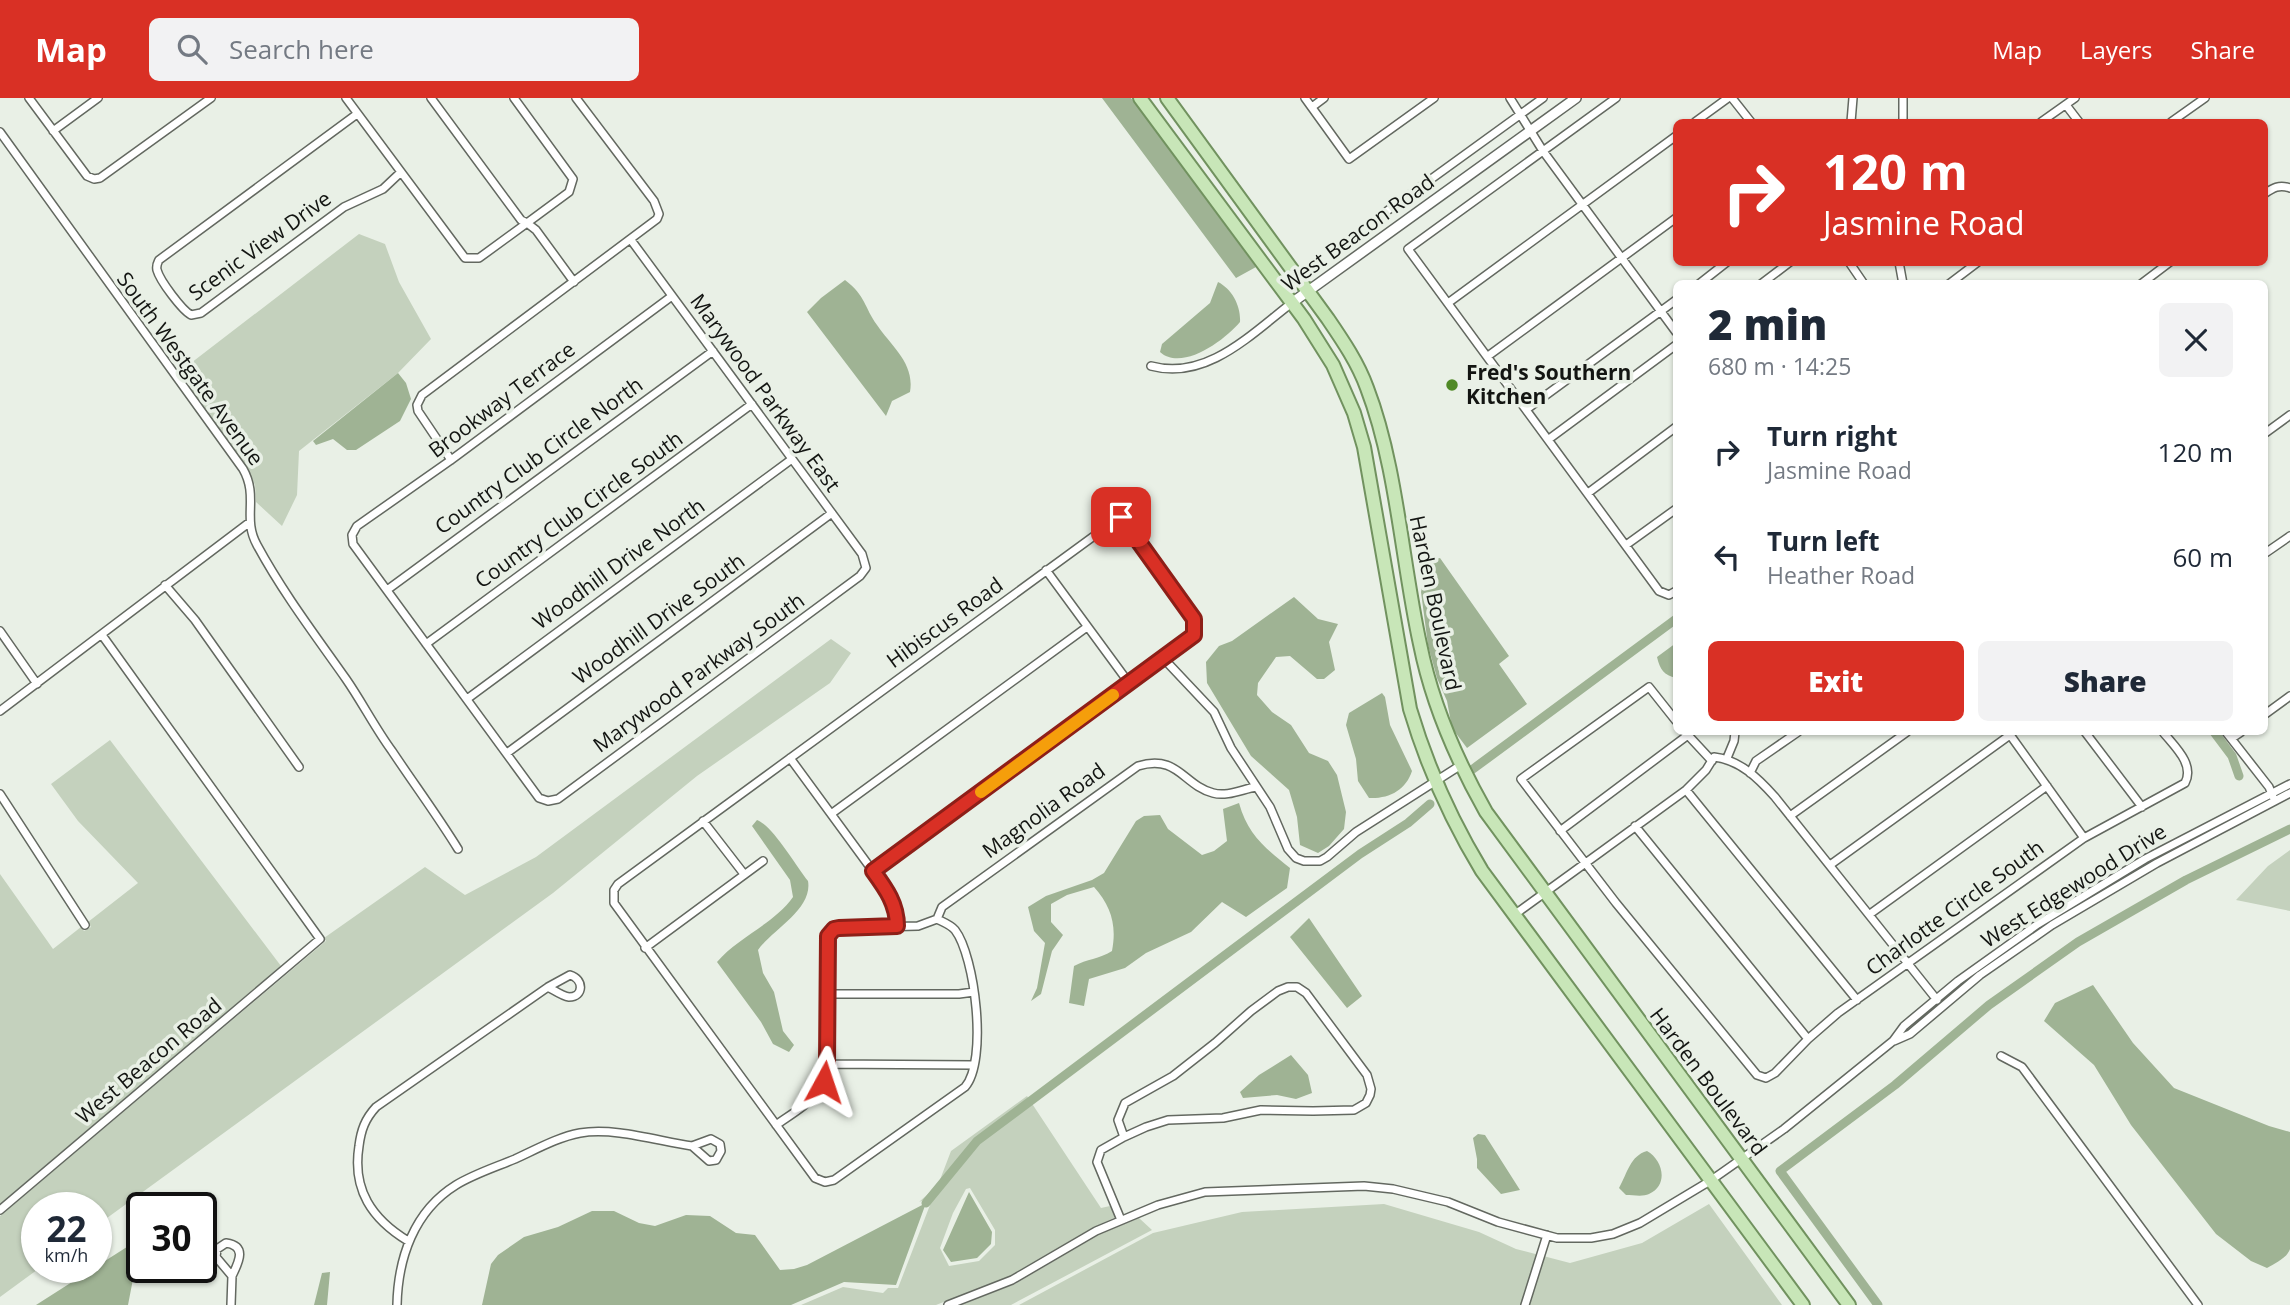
<!DOCTYPE html>
<html lang="en">
<head>
<meta charset="utf-8">
<style>
  body { margin:0; font-family:"Open Sans",sans-serif; background:#f2f2f3; color:#1f2937; height:100vh; display:flex; flex-direction:column; font-size:26px; white-space:nowrap }
  * { box-sizing:border-box; margin:0 }
  p { font-size:23px; color:#747a83 }
  .icon { flex:none; width:38px; height:38px; fill:none; stroke:currentColor; stroke-width:2; stroke-linecap:round; stroke-linejoin:round }
  .map { position:relative; flex:1; overflow:hidden }
  .sheet { position:absolute; left:1673px; top:182px; width:595px; height:455px; display:flex; flex-direction:column; background:#fff; border-radius:10px; box-shadow:0 2px 5px #0004 }
  .sheet>* { flex:none }
  .banner { position:absolute; left:1673px; top:21px; width:595px; height:147px; border-radius:10px; box-shadow:0 2px 5px #0004; background:#d93025; color:#fff; overflow:hidden }
  .speed { position:absolute; left:21px; top:1094px; display:flex; gap:14px; font-size:35px; font-weight:700; text-align:center }
  .speed>* { display:grid; place-content:center; width:91px; height:91px; border-radius:50%; background:#fff; box-shadow:0 2px 5px #0004; line-height:1 }
  .speed small { font-size:18px; font-weight:400 }
  .speed .limit { border:4px solid #111; border-radius:10px; background:#fff; color:#111 }
  .pin { position:absolute; display:grid; place-items:center; width:60px; height:60px; color:#fff; margin:-30px; border-radius:14px; box-shadow:0 4px 10px #0006 }
  .me { position:absolute; width:77px; margin:-38px; rotate:5deg; stroke-linejoin:round; filter:drop-shadow(0 0 5px #0008) }
  .turn { display:flex; align-items:center; gap:24px; height:147px; padding:0 35px; font-size:32px }
  .turn .icon { width:91px; height:91px; stroke-width:2.5 }
  .turn b { display:block; font-size:49px; line-height:60px }
  .round { display:grid; place-items:center; flex:none; width:74px; height:74px; border-radius:10px; background:#f2f2f3 }
  .overview { display:flex; align-items:center; justify-content:space-between; height:119px; padding:0 35px }
  h1 { font-size:42px; font-weight:800; line-height:52px }
  .primary-button { display:flex; gap:14px; margin-top:auto; padding:14px 35px }
  .primary-button a { flex:1; height:80px; border-radius:10px; background:#d93025; color:#fff; font-size:28px; font-weight:800; line-height:80px; text-align:center }
  .primary-button a+a { background:#f2f2f3; color:#1f2937 }
  ul { padding:0; list-style:none }
  li { display:flex; align-items:center; gap:21px; height:105px; padding:0 35px }
  li div { flex:1 }
  li b { display:block; font-size:26px }
  li em { font-style:normal }
  header { display:flex; align-items:center; gap:42px; box-sizing:border-box; height:98px; padding:0 35px; background:#d93025; color:#fff }
  header strong { font-size:33px }
  nav { display:flex; gap:38px; margin-inline-start:auto; font-size:24px }
  .search { width:490px; height:63px; background:#f2f2f3; display:flex; align-items:center; gap:18px; box-sizing:border-box; padding:0 24px; border-radius:10px; color:#747a83; font-size:26px }
  .map>svg:first-child { display:block }
  .green { fill:#c4d1bd; fill-rule:evenodd }
  .water { fill:#9fb394 }
  .lines { fill:none; stroke-linecap:round; stroke-linejoin:round }
  .canal { stroke:#9fb394; stroke-width:9 }
  .minor-casing { stroke:#636860; stroke-width:10 }
  .tertiary-casing { stroke:#636860; stroke-width:12 }
  .primary-casing { stroke:#71925f; stroke-width:16 }
  .minor { stroke:#fff; stroke-width:7 }
  .tertiary { stroke:#fff; stroke-width:9 }
  .primary { stroke:#c8e6b8; stroke-width:12 }
  .route-casing { stroke:#8d1f18; stroke-width:18 }
  .route { stroke:#d93025; stroke-width:12 }
  .slow { stroke:#f59e0b; stroke-width:12 }
  .poi-dot { fill:#4f8925; stroke:#e9f0e6; stroke-width:2.5 }
  .labels { text-anchor:middle; stroke-width:7; stroke-linejoin:round; paint-order:stroke }
  .street-label { font-size:21px; fill:#131512; stroke:#e9f0e6 }
  .poi-label { font-size:21px; font-weight:bold; fill:#131512; stroke:#e9f0e6; text-anchor:start }
</style>
</head>
<body>
<header>
<strong>Map</strong>
<div class="search"><svg class="icon" aria-label="search" viewBox="0 0 24 24"><circle cx="10" cy="10" r="6"/><path d="M15 15l6 6"/></svg>Search here</div>
<nav><a>Map</a><a>Layers</a><a>Share</a></nav>
</header>
<div class="map">
<svg width="2290" height="1207" viewBox="0 0 2290 1207">
  <rect width="100%" height="100%" fill="#e9f0e6"/>
  <path class="green" d="M 359,136 L 385,146 L 399,184 L 431,241 L 398,275 L 299,353 L 297,397 L 282,428 L 256,404 L 255,387 L 246,369 L 178,275 Z
    M 831,541 L 851,555 L 830,585 L 697,678 L 553,795 L 96,1128 L 96,1110 L 37,1110 L 37,1169 L 41,1169 L 0,1199 L 0,1118 L 326,843 L 324,840 L 425,769 L 465,797 L 536,759 Z
    M 110,642 L 281,868 L 0,1106 L 0,776 L 53,851 L 81,829 L 84,833 L 91,829 L 88,824 L 138,785 L 78,723 L 51,686 Z
    M 2290,752 L 2290,813 L 2236,802 L 2268,768 Z
    M 1027,998 L 1101,1110 L 1110,1108 L 1116,1119 L 1094,1129 L 1010,1178 L 936,1207 L 801,1207 L 843,1189 L 883,1195 L 888,1190 L 898,1190 L 930,1107 L 926,1101 L 919,1104 L 938,1087 L 951,1053 ZM 970,1090 L 995,1132 L 995,1147 L 979,1163 L 949,1168 L 940,1150 L 953,1115 L 966,1091 Z
    M 1384,1106 L 1479,1134 L 1516,1151 L 1570,1165 L 1642,1145 L 1709,1106 L 1782,1207 L 1019,1207 L 1153,1135 L 1242,1114 Z
    M 1139,1120 L 1152,1132 L 1011,1207 L 960,1207 L 1015,1186 L 1098,1137 Z"/>
  <path class="water" d="M 1102,0 L 1131,0 L 1256,169 L 1236,180 Z
    M 845,182 C 866,198 864,209 877,227 C 891,248 915,265 910,294 L 892,303 L 886,318 L 807,214 L 821,200 Z
    M 1218,184 C 1232,191 1241,208 1240,224 C 1225,242 1182,274 1160,254 L 1162,246 L 1210,205 Z
    M 398,275 L 406,285 L 411,301 L 400,323 L 356,352 L 347,352 L 333,341 L 316,347 L 313,343 Z
    M 1440,460 L 1509,558 L 1499,566 L 1527,606 L 1467,650 L 1452,630 L 1447,603 L 1437,580 L 1428,547 L 1421,494 L 1424,480 L 1420,465 Z
    M 1294,499 L 1318,521 L 1338,526 L 1329,544 L 1335,572 L 1324,581 L 1317,581 L 1290,558 L 1276,559 L 1258,585 L 1257,597 L 1272,614 L 1291,627 L 1309,655 L 1328,663 L 1337,677 L 1346,714 L 1344,731 L 1329,748 L 1318,755 L 1300,747 L 1297,719 L 1289,692 L 1251,658 L 1207,585 L 1206,564 L 1219,548 L 1232,543 Z
    M 1676,545 L 1676,580 C 1664,577 1660,572 1657,559 Z
    M 1382,595 L 1385,599 L 1390,627 L 1412,673 C 1406,692 1389,701 1369,700 L 1358,683 L 1356,661 L 1346,627 L 1349,615 Z
    M 1239,705 C 1248,737 1265,750 1290,770 L 1287,790 L 1246,819 L 1222,804 L 1191,834 L 1146,855 L 1125,870 L 1089,881 L 1084,908 L 1069,905 L 1074,868 C 1087,861 1099,861 1112,853 C 1117,827 1111,808 1094,789 L 1067,797 L 1051,806 L 1051,824 L 1063,837 L 1052,853 L 1041,896 L 1031,903 L 1037,890 L 1045,845 L 1034,833 L 1028,809 L 1046,798 L 1092,782 L 1104,775 L 1136,723 L 1144,718 L 1160,717 L 1168,731 L 1202,757 L 1214,753 L 1227,743 L 1223,711 Z
    M 757,722 C 773,728 796,768 808,783 C 813,811 772,832 758,852 L 763,875 L 774,894 L 783,933 L 794,947 L 789,954 L 773,946 L 761,924 L 717,864 C 738,839 774,826 793,799 L 790,782 L 752,728 Z
    M 1309,820 L 1362,898 L 1347,910 L 1290,839 Z
    M 2093,887 L 2133,945 L 2174,990 L 2269,1028 L 2290,1034 L 2290,1151 C 2287,1160 2275,1165 2267,1170 L 2251,1163 L 2216,1136 L 2131,1027 L 2094,967 L 2044,923 L 2055,905 Z
    M 1291,957 L 1308,977 L 1312,995 L 1296,1001 L 1277,997 L 1243,1000 L 1240,994 L 1259,977 Z
    M 1478,1036 L 1485,1037 L 1520,1092 L 1501,1096 L 1477,1070 L 1477,1061 L 1473,1040 Z
    M 1647,1053 C 1663,1062 1669,1087 1649,1096 C 1643,1099 1633,1097 1626,1097 L 1619,1090 C 1628,1074 1630,1058 1647,1053 Z
    M 969,1094 L 992,1134 L 991,1146 L 977,1160 L 951,1164 L 943,1152 Z
    M 926,1105 L 896,1187 L 844,1184 L 791,1207 L 482,1207 L 491,1166 L 498,1157 L 524,1139 L 558,1129 L 592,1113 L 614,1113 L 639,1125 L 655,1128 L 686,1117 L 710,1118 L 736,1135 L 755,1137 L 780,1172 L 794,1171 L 807,1167 Z
    M 130,1147 L 133,1181 L 128,1207 L 36,1207 Z
    M 330,1174 L 327,1207 L 314,1207 L 322,1175 Z"/>
  <g class="lines">
    <path class="canal" d="M 2214,634 L 2232,658 L 2239,678
      M 1473,671 L 1676,521
      M 926,1105 L 977,1043 L 1360,756 L 1408,725 L 1430,706
      M 1878,1207 L 1780,1073 L 1895,987 L 1989,907 L 2078,844 L 2186,782 L 2290,731"/>
    <g class="minor-casing">
      <path id="minor" d="M 29,0 L 87,78 L 94,81 L 100,80 L 211,0
        M 346,0 L 465,160 L 479,160 L 527,125 L 536,132 L 574,184
        M 431,0 L 521,122 L 527,125 L 569,94 L 573,81 L 514,0
        M 1305,0 L 1349,61 L 1434,0
        M 1510,0 L 1543,53 L 1676,234
        M 1616,0 L 1408,151 L 1659,493 L 1669,497 L 1676,493
        M 1732,0 L 1751,24
        M 2066,7 L 2079,24
        M 1312,9 L 1324,0
        M 357,16 L 159,162 C 157,166 156,167 157,172 C 160,183 182,212 191,217 L 201,215 L 344,109 L 383,91 L 401,74
        M 1695,24 L 1728,0
        M 1851,24 L 1853,0
        M 1903,24 L 1903,0
        M 2041,24 L 2075,0
        M 2171,24 L 2205,0
        M 53,33 L 98,0
        M 0,34 L 243,371 C 259,399 242,420 257,447 C 283,495 315,537 346,581 C 362,604 375,630 392,653 C 414,686 437,717 458,751
        M 2264,96 C 2273,90 2279,86 2290,90
        M 1387,113 L 1543,0
        M 631,142 L 862,456 L 866,470 L 860,478 L 558,701 L 548,703 L 539,700 L 353,446 L 352,437 L 357,428 L 451,362 L 672,198
        M 1849,164 L 1864,186
        M 1899,164 L 1903,186
        M 1699,186 L 1727,164
        M 1761,186 L 1790,164
        M 1949,186 L 1978,164
        M 2141,186 L 2170,164
        M 1448,205 L 1676,38
        M 1488,258 L 1676,120
        M 1151,268 C 1207,283 1251,236 1293,204
        M 1527,311 L 1676,202
        M 2264,336 L 2290,317
        M 1549,341 L 1676,247
        M 451,362 L 418,313 L 417,307 L 422,297 L 657,121 L 659,116 L 654,103 L 576,0
        M 1588,395 L 1676,329
        M 1626,447 L 1676,411
        M 2264,456 L 2290,438
        M 1046,472 L 1129,585
        M 165,487 L 195,522 L 299,669
        M 387,492 L 713,253
        M 0,533 L 37,586
        M 426,546 L 752,306
        M 1164,561 L 1214,614 L 1231,650 L 1270,709 L 1288,751 L 1296,760 L 1304,763 L 1320,763 L 1327,759 L 1356,734 L 1461,667
        M 467,601 L 792,361
        M 0,613 L 250,424
        M 2264,617 L 2290,598
        M 1676,623 L 1649,589 L 1521,681 L 1616,805 L 1757,977 L 1766,980 L 1775,975 L 1808,941 L 1838,915 L 2084,740 L 2185,685 C 2195,666 2174,648 2163,634
        M 2008,634 L 2084,740
        M 2085,634 L 2142,709
        M 2226,634 L 2269,689 L 2273,699
        M 1686,635 L 1712,663
        M 2232,640 L 2241,634
        M 507,655 L 832,415
        M 790,660 L 886,791 L 895,810 L 897,828
        M 1727,660 L 1734,643 L 1735,634
        M 1750,675 L 1756,663 L 1798,634
        M 1686,692 L 1857,902
        M 0,696 L 85,827
        M 831,716 L 1087,529
        M 1790,718 L 1907,634
        M 703,723 L 744,776
        M 1635,728 L 1808,941
        M 1560,733 L 1688,637
        M 1830,767 L 2010,637
        M 873,773 L 1194,537 L 1194,521 L 1120,419 L 618,786 L 614,792 L 614,805 L 815,1080 L 825,1084 L 834,1082 L 965,989 C 988,963 975,858 955,832 C 951,827 943,824 937,821
        M 1870,816 L 2047,688
        M 1514,817 L 1686,692 L 1706,672 L 1714,659 C 1740,662 1758,680 1775,699 L 1937,902
        M 937,821 L 942,809 L 1138,668 C 1178,656 1183,687 1213,695 C 1227,699 1243,691 1256,689
        M 645,850 L 763,763
        M 570,877 C 584,881 584,899 569,899 C 562,898 554,892 548,889 Z
        M 1288,889 L 1297,889 L 1306,895 L 1367,977 L 1371,991 L 1370,997 L 1366,1005 L 1354,1012 L 1313,1013 L 1261,1012 L 1223,1020 L 1168,1022 L 1146,1029 L 1124,1039 L 1118,1022 L 1125,1005 L 1173,978 L 1215,945 L 1251,913 L 1278,893 Z
        M 826,896 L 959,896 L 974,894
        M 1894,943 L 1910,936 L 1980,877 L 2052,827 L 2157,765 L 2290,695
        M 2001,958 L 2022,969 L 2198,1207
        M 826,966 L 974,967
        M 776,1027 C 790,1017 808,1007 818,993 C 832,975 826,902 827,876 C 828,863 825,846 830,834 L 839,830 L 918,828 L 937,821
        M 711,1041 L 720,1046 L 721,1053 L 716,1062 L 709,1063 L 692,1048 Z
        M 0,1112 L 320,841 L 102,537
        M 1121,1122 L 1097,1064 L 1101,1052 L 1124,1039
        M 408,1143 C 372,1121 352,1092 359,1048 C 361,1032 365,1021 376,1009 L 548,889
        M 226,1145 C 248,1148 238,1165 232,1178 L 216,1159 L 217,1151 Z
        M 231,1207 L 232,1178
        M 397,1207 C 398,1160 414,1113 456,1087 C 474,1076 496,1069 515,1061 C 535,1052 558,1039 580,1035 C 614,1029 658,1043 692,1048
        M 948,1207 L 1012,1182 L 1096,1133 L 1158,1107 L 1205,1094 L 1364,1088 L 1393,1091 L 1448,1104 L 1498,1124 L 1557,1140 L 1591,1140 L 1613,1136 L 1640,1125 L 1710,1083 L 1784,1031 L 1893,943 L 1904,928 L 1958,883 L 2038,826 L 2145,761 L 2290,686
        M 1525,1207 L 1547,1137"/>
    </g>
    <g class="tertiary-casing">
      <path id="tertiary" d="M 1293,204 L 1576,0"/>
    </g>
    <g class="primary-casing">
      <path id="primary" d="M 1140,0 L 1304,221 L 1333,267 L 1354,315 L 1364,349 L 1410,611 C 1427,668 1451,722 1482,773 L 1803,1207
        M 1167,0 L 1328,221 C 1343,243 1358,265 1367,290 C 1397,368 1402,465 1420,546 C 1432,606 1456,661 1486,714 L 1849,1207"/>
    </g>
    <use href="#minor" class="minor"/>
    <use href="#tertiary" class="tertiary"/>
    <use href="#primary" class="primary"/>
  </g>
  <g class="lines">
    <g class="route-casing">
      <path id="route" d="M 824,984 L 827,965 L 828,838 L 834,831 L 839,830 L 897,828 C 897,806 886,791 873,773 L 1194,537 L 1194,521 L 1121,419"/>
    </g>
    <use href="#route" class="route"/>
    <path class="slow" d="M 981,694 L 1113,597"/>
  </g>
  <circle class="poi-dot" cx="1452" cy="287" r="7"/>
  <g class="labels">
    <g class="street-label">
      <text transform="translate(1358 135) rotate(-36)" y="7">West Beacon Road</text>
      <text transform="translate(260 148) rotate(-36)" y="7">Scenic View Drive</text>
      <text transform="translate(190 271) rotate(54)" y="7">South Westgate Avenue</text>
      <text transform="translate(765 295) rotate(54)" y="7">Marywood Parkway East</text>
      <text transform="translate(502 302) rotate(-37)" y="7">Brookway Terrace</text>
      <text transform="translate(539 358) rotate(-36)" y="7">Country Club Circle North</text>
      <text transform="translate(579 412) rotate(-36)" y="7">Country Club Circle South</text>
      <text transform="translate(619 466) rotate(-36)" y="7">Woodhill Drive North</text>
      <text transform="translate(1435 505) rotate(78)" y="7">Harden Boulevard</text>
      <text transform="translate(659 521) rotate(-36)" y="7">Woodhill Drive South</text>
      <text transform="translate(945 525) rotate(-36)" y="7">Hibiscus Road</text>
      <text transform="translate(699 575) rotate(-36)" y="7">Marywood Parkway South</text>
      <text transform="translate(1044 713) rotate(-36)" y="7">Magnolia Road</text>
      <text transform="translate(2074 788) rotate(-32)" y="7">West Edgewood Drive</text>
      <text transform="translate(1955 810) rotate(-36)" y="7">Charlotte Circle South</text>
      <text transform="translate(149 963) rotate(-40)" y="7">West Beacon Road</text>
      <text transform="translate(1708 984) rotate(53)" y="7">Harden Boulevard</text>
    </g>
    <g class="poi-label">
      <text x="1466" y="282">Fred's Southern<tspan x="1466" dy="24">Kitchen</tspan></text>
    </g>
  </g>
</svg>
<div class="speed"><div>22<small>km/h</small></div><div class="limit">30</div></div>
<div class="pin" style="left:1121px;top:419px;background:#d93025"><svg class="icon" aria-label="arrive" viewBox="0 0 24 24"><path d="M6 21V4h12l-3 4 3 4H6"/></svg></div>
<svg class="me" style="left:824px;top:984px" viewBox="-20 -20 40 40"><path d="M0-17L14 15 0 8-14 15z" fill="#d93025" stroke="#fff" stroke-width="4"/></svg>
<div class="banner">
<div class="turn"><svg class="icon" aria-label="right" viewBox="0 0 24 24"><path d="M7 20v-9h11M14 6l5 5-5 5"/></svg><div><b>120 m</b>Jasmine Road</div></div>
</div>
<section class="sheet">
<div class="overview"><div><h1>2 min</h1><p>680 m · 14:25</p></div><a class="round"><svg class="icon" aria-label="close" viewBox="0 0 24 24"><path d="M6 6l12 12M18 6L6 18"/></svg></a></div>
<ul>
<li><svg class="icon" aria-label="right" viewBox="0 0 24 24"><path d="M7 20v-9h11M14 6l5 5-5 5"/></svg><div><b>Turn right</b><p>Jasmine Road</p></div><em>120 m</em></li>
<li><svg class="icon" aria-label="left" viewBox="0 0 24 24"><path d="M17 20v-9H6M10 6l-5 5 5 5"/></svg><div><b>Turn left</b><p>Heather Road</p></div><em>60 m</em></li>
</ul>
<div class="primary-button"><a>Exit</a><a>Share</a></div>
</section>
</div>
</body>
</html>
